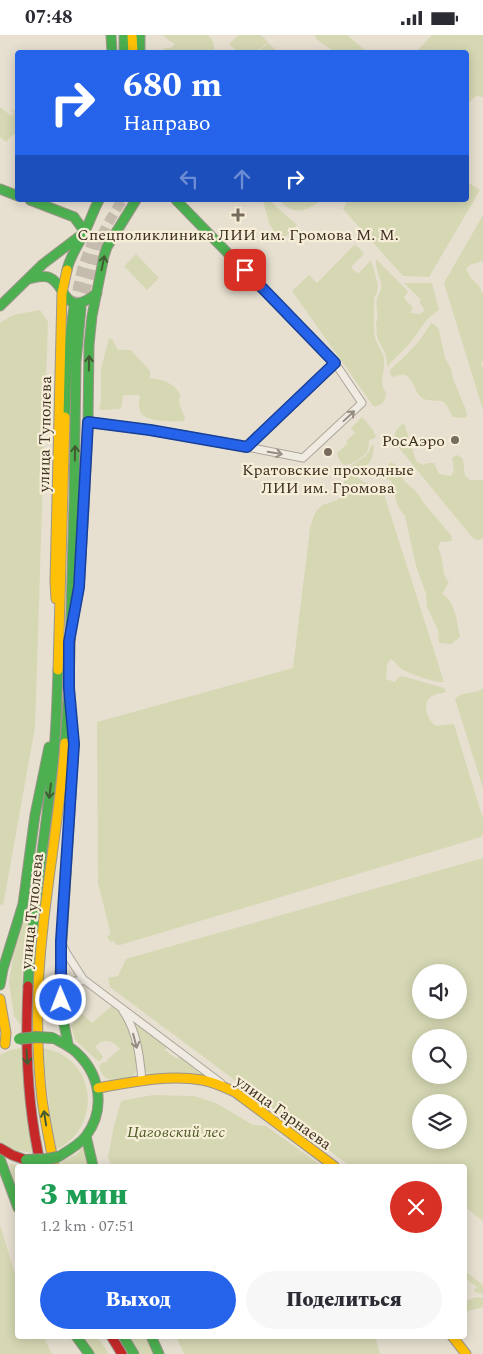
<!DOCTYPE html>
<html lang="ru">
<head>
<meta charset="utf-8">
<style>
  body { margin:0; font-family:Spectral,serif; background:#f7f7f7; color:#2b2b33; height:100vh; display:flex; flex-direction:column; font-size:19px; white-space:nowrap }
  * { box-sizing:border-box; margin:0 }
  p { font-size:16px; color:#7c7c81 }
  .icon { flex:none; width:28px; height:28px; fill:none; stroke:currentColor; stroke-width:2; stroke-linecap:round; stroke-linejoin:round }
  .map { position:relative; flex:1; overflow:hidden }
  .side { position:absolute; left:15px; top:1129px; width:452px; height:175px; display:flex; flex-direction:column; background:#fff; border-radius:5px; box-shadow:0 2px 12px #0003 }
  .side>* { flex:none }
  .top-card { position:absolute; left:15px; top:15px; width:454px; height:152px; border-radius:5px; box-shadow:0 2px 12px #0003; background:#2563eb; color:#fff; overflow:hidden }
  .fabs { position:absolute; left:412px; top:929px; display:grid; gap:10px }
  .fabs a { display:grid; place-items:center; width:55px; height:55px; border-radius:50%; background:#fff; box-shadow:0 2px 12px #0003; font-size:25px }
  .pin { position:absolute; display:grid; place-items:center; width:42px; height:42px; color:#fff; margin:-21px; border-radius:10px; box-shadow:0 2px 8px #0006 }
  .me { position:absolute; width:55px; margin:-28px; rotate:359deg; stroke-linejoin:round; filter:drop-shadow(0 0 4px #0008) }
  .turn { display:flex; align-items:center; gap:18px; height:105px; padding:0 25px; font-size:22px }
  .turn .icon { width:65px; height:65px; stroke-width:2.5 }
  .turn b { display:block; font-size:35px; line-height:42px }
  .lanes { display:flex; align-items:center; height:48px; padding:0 25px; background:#0003; justify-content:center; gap:25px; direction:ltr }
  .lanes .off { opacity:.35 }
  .round { display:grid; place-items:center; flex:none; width:52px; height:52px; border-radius:26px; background:#f7f7f7 }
  .overview { display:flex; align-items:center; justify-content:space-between; height:85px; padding:0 25px }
  h1 { font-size:30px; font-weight:800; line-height:38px; color:#1e9e55 }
  .button { display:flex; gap:10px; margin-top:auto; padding:10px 25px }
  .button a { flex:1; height:58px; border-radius:30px; background:#2563eb; color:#fff; font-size:20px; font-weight:800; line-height:58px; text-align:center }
  .button a+a { background:#f7f7f7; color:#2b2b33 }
  .status { display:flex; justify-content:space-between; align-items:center; height:35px; padding:0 25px; background:#fff; direction:ltr }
  .status svg { height:14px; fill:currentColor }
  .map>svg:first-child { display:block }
  .green { fill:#d6d7b3; fill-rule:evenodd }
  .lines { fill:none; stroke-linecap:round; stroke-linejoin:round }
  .primary-tunnel { stroke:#c5bcae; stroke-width:10; stroke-dasharray:10 5; stroke-linecap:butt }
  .street-casing { stroke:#ada599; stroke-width:9 }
  .fast-casing { stroke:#9c958a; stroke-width:11 }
  .slow-casing { stroke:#9c958a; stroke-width:11 }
  .jam-casing { stroke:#9c958a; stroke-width:11 }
  .street { stroke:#efebe3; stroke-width:7 }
  .fast { stroke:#4caf50; stroke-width:9 }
  .slow { stroke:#ffc107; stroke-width:9 }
  .jam { stroke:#c62828; stroke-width:9 }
  .fast-bridge-casing { stroke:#928b80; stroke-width:12; stroke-linecap:butt }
  .fast-bridge { stroke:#4caf50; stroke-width:10 }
  .oneway { stroke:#425b31 }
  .oneway2 { stroke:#968c82 }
  .route-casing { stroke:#184099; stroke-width:12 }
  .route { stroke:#2563eb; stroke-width:9 }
  .poi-dot { fill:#786c5e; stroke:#f7eed8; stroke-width:2 }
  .labels { text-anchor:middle; stroke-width:4.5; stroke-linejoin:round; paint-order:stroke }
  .poi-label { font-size:16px; fill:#3d2e20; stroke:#f7eed8 }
  .street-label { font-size:16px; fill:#3d2e20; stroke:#f7eed8 }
  .park-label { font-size:16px; font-style:italic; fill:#4d5a26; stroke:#f7eed8 }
</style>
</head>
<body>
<div class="status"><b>07:48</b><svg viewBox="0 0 49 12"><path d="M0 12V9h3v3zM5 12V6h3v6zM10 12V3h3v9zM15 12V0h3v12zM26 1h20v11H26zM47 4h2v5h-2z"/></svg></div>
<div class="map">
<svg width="483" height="1319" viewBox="0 0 483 1319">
  <rect width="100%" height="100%" fill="#e7e0d1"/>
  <path class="green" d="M 163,0 L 208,0 C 214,5 214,10 214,17 L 162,17 L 165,13 L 171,13 L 175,9 L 167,4 Z
    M 239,0 L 261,0 L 268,7 L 256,17 L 238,17 L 229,9 Z
    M 315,0 L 347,0 L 367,17 L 335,17 L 317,5 Z
    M 432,0 L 483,0 L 483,62 L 476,61 L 466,70 L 466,18 L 417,17 L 417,16 Z
    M 268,8 L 278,17 L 258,17 Z
    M 0,72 L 11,81 L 14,78 L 9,73 L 14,76 L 17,72 L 17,101 L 14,99 L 6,107 L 0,102 Z
    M 466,146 L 480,155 L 429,242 L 403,241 L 343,174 L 348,165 L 466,165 Z
    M 263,165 L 269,165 L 297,190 C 292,197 287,202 279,204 L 269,188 Z
    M 279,165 L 321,165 C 306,177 293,181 279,165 Z
    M 483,180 L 483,226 L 470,230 L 466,234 L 471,243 L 479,251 L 483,259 L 483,325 L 481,329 L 483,332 L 483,375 L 444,248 Z
    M 356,210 L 364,219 L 351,232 L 358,239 L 370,226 L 373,231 L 378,251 L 377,258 L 374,263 L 374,298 L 375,303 L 384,322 L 384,331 L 382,346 L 383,353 L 386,358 L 385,364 L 382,369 L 374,372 L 292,256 L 309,240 L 317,248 L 353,211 Z
    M 136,219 L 159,243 L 147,255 L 124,231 Z
    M 376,224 L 408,256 L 404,263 L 413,273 L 410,278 L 419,279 L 423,277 L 424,274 L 419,267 L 421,265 L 404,248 L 432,248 L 439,275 C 425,283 420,296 410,308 C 403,316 394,323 387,332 C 388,315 380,313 377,301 C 376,296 377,293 376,289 C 380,278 375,273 377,264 C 379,258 382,255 381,248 C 379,240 375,232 376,224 Z
    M 40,275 L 48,287 L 35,692 L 3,871 L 0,869 L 0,288 L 13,280 Z
    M 432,288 L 437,292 L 439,295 L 445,323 L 451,334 L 453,344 L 466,375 L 467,381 L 465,383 L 453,382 C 450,378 448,371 445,368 C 441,364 428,367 422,363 C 412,355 412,332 395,342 L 391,341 L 390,335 C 399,326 409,318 417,308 C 423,302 426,294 432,288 Z
    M 109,303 L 112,304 L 118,315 L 131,315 L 150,336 L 150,343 L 165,346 L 175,352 L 179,358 L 180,361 L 179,368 L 185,383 L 184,386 C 174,387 146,387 141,378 C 138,373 139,366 140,361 L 137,360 L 124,360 C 121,364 123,370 120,374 L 102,375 L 99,374 L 101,366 L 101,334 Z
    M 362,382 L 373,395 L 374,398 L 376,400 L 375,403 L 369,405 C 369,409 369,413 367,417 C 363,422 348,433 343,429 C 340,427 338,422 337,418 L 348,408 L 346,406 L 355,398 L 351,393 Z
    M 404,388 L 416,426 L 423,430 L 428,428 L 434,428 L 439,439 L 451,441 L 454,436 L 452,423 L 457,420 L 463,424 L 465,441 L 470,445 L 483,445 L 483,504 L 477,505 L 472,502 L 395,408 C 393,398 396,394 404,388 Z
    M 373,410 L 374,412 C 373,426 367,437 351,432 C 358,424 368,423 371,411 Z
    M 391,427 L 396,430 L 405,447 L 415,455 L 426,471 L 451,500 L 452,506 L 440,507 L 438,513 C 445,524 440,538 449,547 L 442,559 C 456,567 457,588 460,602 L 451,609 L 439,608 L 438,595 L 427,572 L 426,559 L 416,531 L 405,481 L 398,472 L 391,446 L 386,443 L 387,431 Z
    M 350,438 L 364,447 L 382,453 L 444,647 C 434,648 412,639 403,635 C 398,632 396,627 391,624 L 387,629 L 386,644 L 395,647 L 398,643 L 402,641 L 444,653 L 446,657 C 442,659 437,658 434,660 C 421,666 426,684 436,691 L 454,689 L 483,784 L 483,799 L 481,802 L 120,910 L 117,910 L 114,906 L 110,907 L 107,901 L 110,900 L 110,896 L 98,848 L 97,687 L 293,633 L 310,493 C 313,485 314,475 323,470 C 327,468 334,467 339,464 C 343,455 342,445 350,438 Z
    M 483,653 L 483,753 L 455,664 C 462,656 475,660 483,653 Z
    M 483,823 L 483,1186 L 465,1172 L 465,1131 L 350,1131 L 110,952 L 108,943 L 118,941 L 126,924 ZM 421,938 L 459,938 L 459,975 L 421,975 ZM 421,1002 L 459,1002 L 459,1040 L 421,1040 ZM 421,1068 L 459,1068 L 459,1105 L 421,1105 Z
    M 30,863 L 22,941 L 21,991 L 14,981 L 9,947 L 14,916 Z
    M 71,960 L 75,960 L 76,961 L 76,968 L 74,971 L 92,988 L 112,971 L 114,971 C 125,980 142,1024 136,1037 C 132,1045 116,1048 108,1044 C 103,1042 101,1037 99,1032 L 101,1028 L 104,1027 L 107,1028 L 107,1025 L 120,1014 C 114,1005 100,1002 95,1013 L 98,1015 L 103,1022 L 100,1026 L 98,1026 L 75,1005 L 71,990 L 73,989 Z
    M 127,980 L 167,1011 L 165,1015 L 177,1024 L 178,1022 L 186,1026 L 210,1043 L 187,1039 L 167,1038 L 152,1041 L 144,1036 Z
    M 21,1013 L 33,1118 L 14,1115 L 0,1107 L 0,1020 L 10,1015 Z
    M 42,1013 C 51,1015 60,1017 67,1023 C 100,1047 92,1100 55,1115 Z
    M 153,1060 L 194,1061 L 216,1068 L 253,1090 L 266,1091 L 322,1131 L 111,1131 L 108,1122 L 114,1091 L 121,1066 Z
    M 83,1112 L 88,1131 L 59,1131 L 58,1129 L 77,1119 Z
    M 9,1129 L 24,1131 L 18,1131 L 17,1157 Z
    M 0,1190 L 17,1246 L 18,1301 L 43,1301 L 52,1319 L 0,1319 Z
    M 465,1236 L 483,1250 L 483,1259 L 476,1258 L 474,1255 L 477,1252 L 465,1243 Z
    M 477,1262 L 483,1263 L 483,1272 L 465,1277 L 465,1266 Z
    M 80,1301 L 97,1301 L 109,1319 L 92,1319 Z
    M 129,1301 L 147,1301 L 155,1319 L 141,1319 Z
    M 176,1301 L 375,1301 L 380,1319 L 184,1319 Z"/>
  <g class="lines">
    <path class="primary-tunnel" d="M 74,271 L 82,234 L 95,199
      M 81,273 L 97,211 L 107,190 L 122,165"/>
    <g class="street-casing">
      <path id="street" d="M 247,412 L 303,423 L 362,368 L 335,328
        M 62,909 L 67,919 L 83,944 L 221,1048
        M 60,955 L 74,946 L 85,946
        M 123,976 C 137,996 140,1022 142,1046"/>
    </g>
    <g class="fast-casing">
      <path id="fast" d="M 111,0 L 112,18
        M 124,0 L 124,18
        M 140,0 L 140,18
        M 0,154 L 18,161
        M 30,165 L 74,182 L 85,197
        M 67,235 C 70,221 78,211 84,198 C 90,187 93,176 99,165
        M 28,244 C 34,243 41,240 48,242 C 67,248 63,286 97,258
        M 0,271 L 43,229 L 81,200
        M 65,382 L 67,326 L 74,271
        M 88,387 L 150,395 L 247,412 L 335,328 L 176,165
        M 74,580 L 79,552 L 84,473 L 88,387 L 89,310 L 92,281 L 104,221 L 107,212 L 136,165
        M 65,708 L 69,653 L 74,466 L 76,327 L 81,273
        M 0,950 L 3,934 L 23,869 L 35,780 L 49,712
        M 28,951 C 32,879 44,809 52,738 C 56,704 57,669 58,635
        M 53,1003 C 62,1008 72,1012 79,1020 C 101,1042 105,1076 86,1101 C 79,1110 68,1116 58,1122
        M 68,1009 L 61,974 L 60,938 L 74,709 L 72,686
        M 86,1101 L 93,1131
        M 0,1124 L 18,1173
        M 76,1301 L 89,1319
        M 123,1301 L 134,1319
        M 151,1301 L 159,1319"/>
    </g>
    <g class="slow-casing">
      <path id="slow" d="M 132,0 L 133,18
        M 56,564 L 55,547 L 62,258 L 67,235
        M 58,635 L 65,382
        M 0,964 L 6,998 L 5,1009
        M 98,1053 C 132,1047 168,1039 202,1045 C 214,1047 224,1052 235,1057 L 334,1131
        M 54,1131 C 50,1109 45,1086 42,1064 C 38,1030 37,991 38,958 C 41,874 59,792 65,708
        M 452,1301 L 466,1319"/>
    </g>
    <g class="jam-casing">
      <path id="jam" d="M 28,951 C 25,1012 27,1072 41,1131
        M 0,1113 L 12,1120 L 26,1125
        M 111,1301 L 122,1319"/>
    </g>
    <use href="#street" class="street"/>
    <use href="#fast" class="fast"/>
    <use href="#slow" class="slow"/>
    <use href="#jam" class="jam"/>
    <g class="fast-bridge-casing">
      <path id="fast-bridge" d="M 19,1004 L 36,1002 L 53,1003
        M 26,1125 L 47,1124 L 58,1122"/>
    </g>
    <use href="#fast-bridge" class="fast-bridge"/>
  </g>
  <defs><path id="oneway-shaft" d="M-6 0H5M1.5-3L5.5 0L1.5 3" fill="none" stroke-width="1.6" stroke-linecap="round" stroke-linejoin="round" transform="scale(1.25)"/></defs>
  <g class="oneway">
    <use href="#oneway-shaft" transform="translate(103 228) rotate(-78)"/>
    <use href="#oneway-shaft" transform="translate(89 328) rotate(-89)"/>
    <use href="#oneway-shaft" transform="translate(75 418) rotate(-89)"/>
    <use href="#oneway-shaft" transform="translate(50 756) rotate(97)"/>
    <use href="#oneway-shaft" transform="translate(27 1022) rotate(86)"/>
    <use href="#oneway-shaft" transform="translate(45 1083) rotate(-99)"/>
  </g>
  <g class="oneway2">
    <use href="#oneway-shaft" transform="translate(349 381) rotate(-43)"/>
    <use href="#oneway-shaft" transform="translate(275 418) rotate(10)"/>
    <use href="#oneway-shaft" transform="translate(135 1006) rotate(75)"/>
  </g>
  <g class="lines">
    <g class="route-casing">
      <path id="route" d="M 61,965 L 61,906 L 74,709 L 69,653 L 69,607 L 79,552 L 88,387 L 150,395 L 247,412 L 335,328 L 245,235"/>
    </g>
    <use href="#route" class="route"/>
  </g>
  <g class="poi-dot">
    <path d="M235.5 172.5h5v5h5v5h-5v5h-5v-5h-5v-5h5z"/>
    <circle cx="455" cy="405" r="5"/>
    <circle cx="328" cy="417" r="5"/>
  </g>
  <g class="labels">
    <g class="poi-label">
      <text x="238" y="205">Спецполиклиника ЛИИ им. Громова М. М.</text>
      <text x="445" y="411" text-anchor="end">РосАэро</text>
      <text x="328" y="440">Кратовские проходные<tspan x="328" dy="18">ЛИИ им. Громова</tspan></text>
    </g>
    <g class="street-label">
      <text transform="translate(44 399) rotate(-89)" y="6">улица Туполева</text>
      <text transform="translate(31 876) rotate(-84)" y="6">улица Туполева</text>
      <text transform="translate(284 1077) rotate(36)" y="6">улица Гарнаева</text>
    </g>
    <g class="park-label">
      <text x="176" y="1102">Цаговский лес</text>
    </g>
  </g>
</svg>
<div class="fabs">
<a><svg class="icon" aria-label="sound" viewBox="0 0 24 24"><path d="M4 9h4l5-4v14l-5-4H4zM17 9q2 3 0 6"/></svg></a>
<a><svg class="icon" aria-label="search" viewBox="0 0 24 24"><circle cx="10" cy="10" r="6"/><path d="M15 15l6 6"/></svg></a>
<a><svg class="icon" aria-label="layers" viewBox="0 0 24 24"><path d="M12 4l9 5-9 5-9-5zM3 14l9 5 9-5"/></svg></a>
</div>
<div class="pin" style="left:245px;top:235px;background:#d93025"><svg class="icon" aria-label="arrive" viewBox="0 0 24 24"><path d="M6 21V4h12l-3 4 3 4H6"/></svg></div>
<svg class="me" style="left:61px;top:965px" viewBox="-20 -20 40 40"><circle r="17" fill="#2563eb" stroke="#fff" stroke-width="3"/><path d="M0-11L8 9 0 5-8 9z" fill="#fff"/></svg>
<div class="top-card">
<div class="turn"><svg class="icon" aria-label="right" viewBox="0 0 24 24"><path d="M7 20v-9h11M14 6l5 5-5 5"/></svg><div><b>680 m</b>Направо</div></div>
<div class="lanes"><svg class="icon off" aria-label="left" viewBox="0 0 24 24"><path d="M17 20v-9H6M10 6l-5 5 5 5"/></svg><svg class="icon off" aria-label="ahead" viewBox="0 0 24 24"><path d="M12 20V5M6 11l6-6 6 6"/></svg><svg class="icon" aria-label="right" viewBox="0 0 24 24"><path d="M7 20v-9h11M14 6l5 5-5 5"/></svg></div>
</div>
<section class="side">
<div class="overview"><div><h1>3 мин</h1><p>1.2 km · 07:51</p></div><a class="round" style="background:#d93025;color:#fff"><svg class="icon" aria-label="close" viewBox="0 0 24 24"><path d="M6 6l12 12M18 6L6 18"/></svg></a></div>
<div class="button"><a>Выход</a><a>Поделиться</a></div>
</section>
</div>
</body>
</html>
